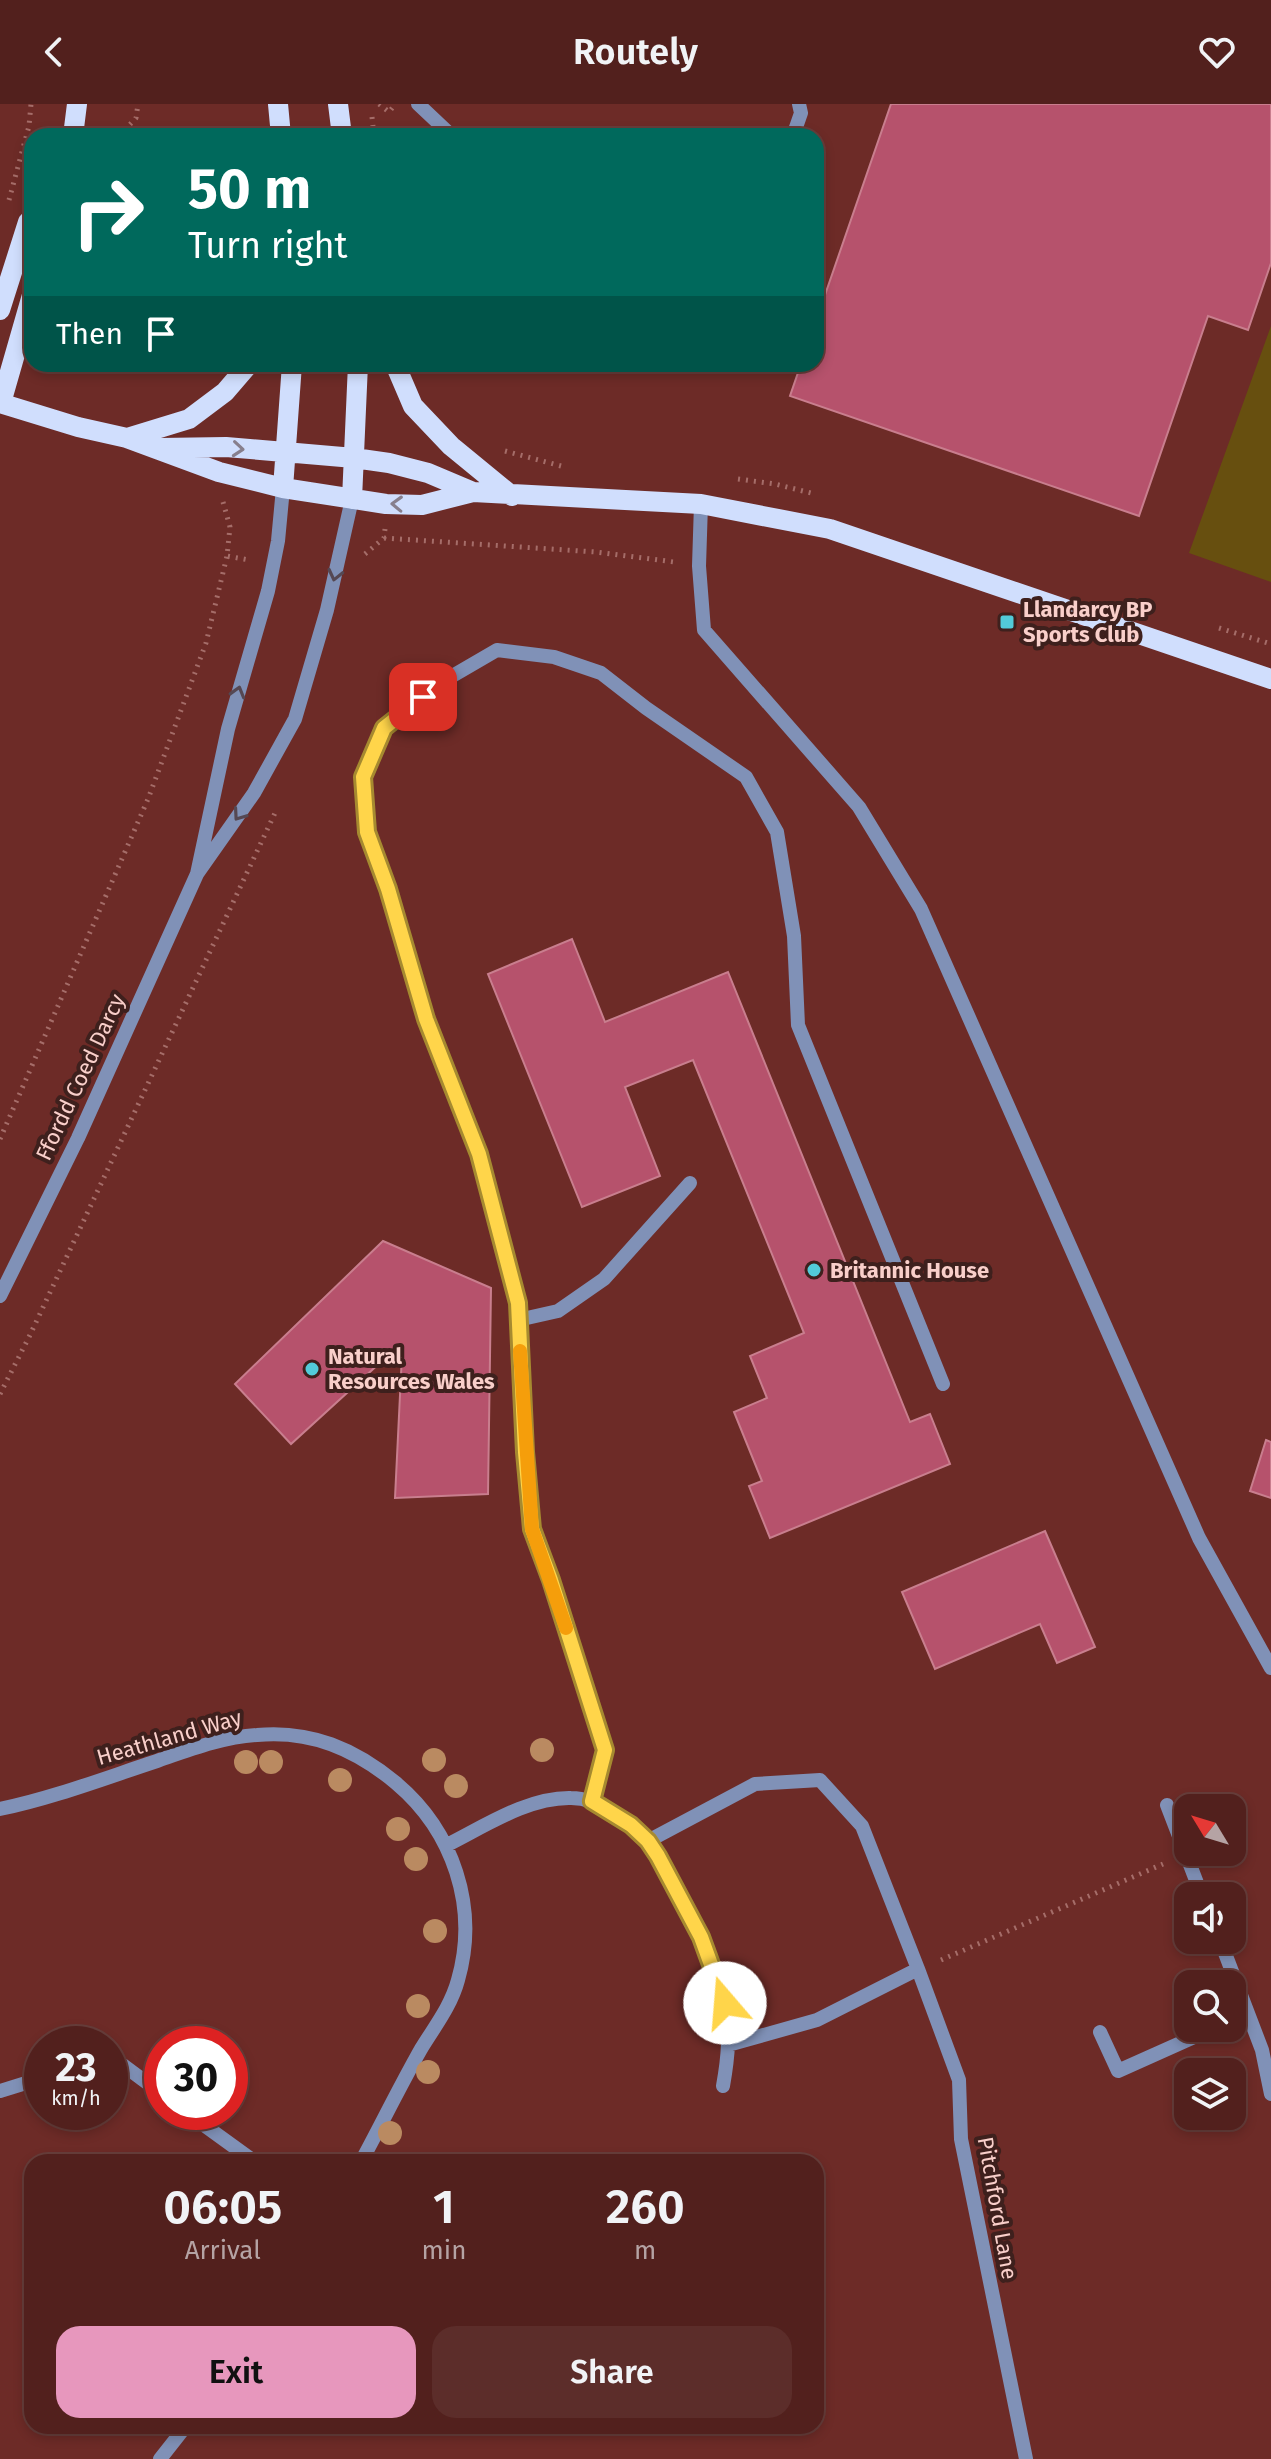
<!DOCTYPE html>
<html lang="en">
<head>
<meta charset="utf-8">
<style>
  body { margin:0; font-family:"Fira Sans",sans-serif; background:#5c2d2a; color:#f1f3f6; height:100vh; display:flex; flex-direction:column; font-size:30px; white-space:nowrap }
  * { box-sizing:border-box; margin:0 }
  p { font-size:26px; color:#b5a3a4 }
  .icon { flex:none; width:44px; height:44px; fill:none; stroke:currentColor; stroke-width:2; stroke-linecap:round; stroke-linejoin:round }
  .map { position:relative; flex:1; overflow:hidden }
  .sheet { position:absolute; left:24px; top:2050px; width:800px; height:280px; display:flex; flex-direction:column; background:#52201d; border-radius:24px; box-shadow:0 4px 12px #0003,0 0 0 2px #683e3b }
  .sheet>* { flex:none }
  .hud { position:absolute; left:24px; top:24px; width:800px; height:244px; border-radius:24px; box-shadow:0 4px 12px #0003,0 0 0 2px #683e3b; background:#00695c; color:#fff; overflow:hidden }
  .needle { width:52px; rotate:308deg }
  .buttons { position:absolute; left:1174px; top:1690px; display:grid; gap:16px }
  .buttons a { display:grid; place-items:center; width:72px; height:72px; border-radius:16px; background:#52201d; box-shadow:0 4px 12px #0003,0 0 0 2px #683e3b; font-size:40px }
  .speed { position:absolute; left:24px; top:1922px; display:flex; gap:16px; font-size:40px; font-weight:700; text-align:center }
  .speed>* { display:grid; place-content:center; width:104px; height:104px; border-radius:50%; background:#52201d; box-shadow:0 4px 12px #0003,0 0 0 2px #683e3b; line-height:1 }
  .speed small { font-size:20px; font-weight:400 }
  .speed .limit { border:12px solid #d22; background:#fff; color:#111 }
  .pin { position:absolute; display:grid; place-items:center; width:68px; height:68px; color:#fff; margin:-34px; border-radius:16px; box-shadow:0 4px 12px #0006 }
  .me { position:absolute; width:88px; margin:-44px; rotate:342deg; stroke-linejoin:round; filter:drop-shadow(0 0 6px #0008) }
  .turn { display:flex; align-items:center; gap:28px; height:168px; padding:0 32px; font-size:36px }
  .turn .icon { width:104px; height:104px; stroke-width:2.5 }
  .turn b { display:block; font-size:56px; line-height:68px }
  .then { display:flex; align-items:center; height:76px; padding:0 32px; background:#0003; gap:16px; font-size:30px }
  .eta { display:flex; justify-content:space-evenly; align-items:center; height:136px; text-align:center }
  .eta b { font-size:48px; font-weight:600; line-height:56px }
  .primary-button { display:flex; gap:16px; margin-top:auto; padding:16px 32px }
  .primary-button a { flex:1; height:92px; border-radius:24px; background:#e797bd; color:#111; font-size:32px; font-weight:600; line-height:92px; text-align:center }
  .primary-button a+a { background:#5c2d2a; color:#f1f3f6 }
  header { display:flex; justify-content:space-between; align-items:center; height:104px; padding:0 32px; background:#52201d; font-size:36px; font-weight:600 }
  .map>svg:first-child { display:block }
  .green { fill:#674f0f }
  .building { fill:#b6526c; stroke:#c97e8e; stroke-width:2 }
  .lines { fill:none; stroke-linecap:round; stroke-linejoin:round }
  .path { stroke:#a56d69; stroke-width:5; stroke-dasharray:2 6; stroke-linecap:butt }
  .minor { stroke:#8091b7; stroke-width:14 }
  .major { stroke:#d0defd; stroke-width:20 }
  .tree { fill:#ba8a61 }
  .oneway { stroke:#877f8d }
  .oneway2 { stroke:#554853 }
  .route-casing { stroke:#a68a30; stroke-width:20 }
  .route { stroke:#ffd54a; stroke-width:14 }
  .slow { stroke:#f59e0b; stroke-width:14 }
  .poi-dot { fill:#52cbd9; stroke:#3e201d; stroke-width:3 }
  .labels { text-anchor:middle; stroke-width:8; stroke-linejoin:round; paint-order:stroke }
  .poi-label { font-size:22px; font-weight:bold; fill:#f9cfca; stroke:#3e201d; text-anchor:start }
  .street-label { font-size:22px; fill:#f9cfca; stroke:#3e201d }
</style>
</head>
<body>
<header><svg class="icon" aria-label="back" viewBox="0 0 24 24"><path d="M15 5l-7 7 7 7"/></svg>Routely<svg class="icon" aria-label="heart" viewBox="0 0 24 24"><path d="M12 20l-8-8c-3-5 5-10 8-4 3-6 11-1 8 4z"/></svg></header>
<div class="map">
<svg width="1271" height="2355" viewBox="0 0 1271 2355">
  <rect width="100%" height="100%" fill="#6d2b27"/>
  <path class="green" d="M 1271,222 L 1271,478 L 1189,449 Z"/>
  <path class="building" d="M 891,0 L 1271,0 L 1271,159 L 1248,226 L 1208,212 L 1139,412 L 790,292 L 801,260 L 816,260 L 816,217 Z
    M 572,835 L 605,918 L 728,868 L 910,1318 L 930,1310 L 950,1360 L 770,1434 L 749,1382 L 762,1377 L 734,1308 L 767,1294 L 750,1252 L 804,1229 L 693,956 L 625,983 L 660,1072 L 582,1103 L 488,870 Z
    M 383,1137 L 491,1184 L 488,1390 L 395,1394 L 402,1250 L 394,1246 L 291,1340 L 235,1280 Z
    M 1266,1336 L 1271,1338 L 1271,1394 L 1250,1387 Z
    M 1045,1427 L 1095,1543 L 1057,1559 L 1040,1520 L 935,1565 L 902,1488 Z"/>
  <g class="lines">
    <path class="path" d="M 379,0 L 389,8 L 393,3
      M 372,13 L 374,32
      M 119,32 L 136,14 L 138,0
      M 9,96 L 29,22 L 31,0
      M 505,347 L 561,362
      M 738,375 L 775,380 L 811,389
      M 223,398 L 230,423 L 227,452 L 249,456
      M 384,434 L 596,448 L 674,458
      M 365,450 L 384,434 L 385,425
      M 1219,524 L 1271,540
      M 0,1035 L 148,695 L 206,539 L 227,452
      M 0,1290 L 30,1231 L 275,709
      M 941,1856 L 1163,1760"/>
    <path class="minor" d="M 418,0 L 452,32
      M 793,32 L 801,9 L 799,0
      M 283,384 L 278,437 L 268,487 L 228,625 L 197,770 L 254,689 L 295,615 L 327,506 L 352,395
      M 701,400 L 699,462 L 704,526 L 859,703 L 921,805 L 1199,1434 L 1271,1564
      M 0,1192 L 78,1034 L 197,770
      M 518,1216 L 558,1207 L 604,1175 L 690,1079
      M 592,1697 L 605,1646 L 551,1476 L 532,1425 L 525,1348 L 518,1199 L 479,1050 L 426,915 L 388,785 L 367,728 L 363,673 L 384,624 L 442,578 L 497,546 L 554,553 L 601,569 L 646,604 L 746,673 L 777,728 L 794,832 L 798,921 L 943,1280
      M 1167,1701 L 1202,1792
      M 0,1705 C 53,1694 105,1674 157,1657 C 189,1646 223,1633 257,1631 C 311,1626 355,1645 396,1679 C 453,1727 479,1803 458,1876 C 451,1902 435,1922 421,1945 C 400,1982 381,2021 361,2058
      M 648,1737 L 755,1680 L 820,1676 L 862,1722 L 918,1865 L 817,1916 L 728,1941
      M 447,1741 C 485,1722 528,1693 571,1694 C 599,1694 632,1717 649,1738 C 660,1753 668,1770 676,1786 C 695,1822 715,1858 724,1897 C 731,1926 728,1954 723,1982
      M 1220,1836 L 1262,1946 L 1271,1990
      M 918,1865 L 959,1976 L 961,2035 L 1026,2355
      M 1100,1928 L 1118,1967 L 1214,1924
      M 110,1956 L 123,1961 L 162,1990
      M 0,1987 L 42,1974
      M 186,2008 L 255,2058
      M 160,2355 L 186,2322"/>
    <path class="major" d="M 278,0 L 281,32
      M 338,0 L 342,32
      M 73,32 L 77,0
      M 0,206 L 28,118 L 32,114
      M 395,260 L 413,302 L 451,342 L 512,392
      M 0,299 L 78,323 L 127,334 L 219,368 L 283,384 L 386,400 L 422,401 L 473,388
      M 1,299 L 32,191
      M 127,334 L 189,315 L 225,288 L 249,260
      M 160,344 L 226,343 L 354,354 L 389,359 L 428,369 L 473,388 L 701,400 L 830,425 L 1271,575
      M 283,384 L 292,260
      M 352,395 L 358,260"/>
  </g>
  <g class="tree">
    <circle cx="542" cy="1646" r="12"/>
    <circle cx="434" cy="1656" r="12"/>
    <circle cx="246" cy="1658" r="12"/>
    <circle cx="271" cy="1658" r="12"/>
    <circle cx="340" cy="1676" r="12"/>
    <circle cx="456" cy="1682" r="12"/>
    <circle cx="398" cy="1725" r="12"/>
    <circle cx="416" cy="1755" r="12"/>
    <circle cx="435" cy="1827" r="12"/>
    <circle cx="418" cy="1902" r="12"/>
    <circle cx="428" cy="1968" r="12"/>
    <circle cx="390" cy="2029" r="12"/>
  </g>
  <defs><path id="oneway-chevron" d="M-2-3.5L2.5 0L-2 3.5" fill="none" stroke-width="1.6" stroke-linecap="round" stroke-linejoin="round" transform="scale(2)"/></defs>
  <g class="oneway">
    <use href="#oneway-chevron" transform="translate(238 345) rotate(5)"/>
    <use href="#oneway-chevron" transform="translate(397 400) rotate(-178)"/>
  </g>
  <g class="oneway2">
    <use href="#oneway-chevron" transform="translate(335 471) rotate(103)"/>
    <use href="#oneway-chevron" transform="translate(238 588) rotate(-74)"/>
    <use href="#oneway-chevron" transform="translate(239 711) rotate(125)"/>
  </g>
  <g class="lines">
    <g class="route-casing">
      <path id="route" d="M 423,593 L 384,624 L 363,673 L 367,728 L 388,785 L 426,915 L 479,1050 L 518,1199 L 525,1348 L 532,1425 L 551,1476 L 605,1646 L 592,1697 L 631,1721 L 648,1737 L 658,1752 L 701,1833 L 725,1899"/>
    </g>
    <use href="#route" class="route"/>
    <path class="slow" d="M 520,1247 L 532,1425 L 566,1524"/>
  </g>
  <g class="poi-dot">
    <rect x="999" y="510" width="16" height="16" rx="4"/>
    <circle cx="814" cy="1166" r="8"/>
    <circle cx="312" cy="1265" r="8"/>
  </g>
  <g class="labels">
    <g class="poi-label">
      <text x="1023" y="513">Llandarcy BP<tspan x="1023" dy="25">Sports Club</tspan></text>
      <text x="830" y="1174">Britannic House</text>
      <text x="328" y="1260">Natural<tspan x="328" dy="25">Resources Wales</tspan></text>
    </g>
    <g class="street-label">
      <text transform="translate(80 973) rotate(-65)" y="8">Ffordd Coed Darcy</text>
      <text transform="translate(169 1633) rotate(-16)" y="8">Heathland Way</text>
      <text transform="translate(998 2104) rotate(80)" y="8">Pitchford Lane</text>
    </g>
  </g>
</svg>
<div class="buttons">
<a><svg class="needle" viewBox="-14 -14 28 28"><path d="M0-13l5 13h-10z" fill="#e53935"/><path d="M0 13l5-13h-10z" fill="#b5a3a4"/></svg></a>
<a><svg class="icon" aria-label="sound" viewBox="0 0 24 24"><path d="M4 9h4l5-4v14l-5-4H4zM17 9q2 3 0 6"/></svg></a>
<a><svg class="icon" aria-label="search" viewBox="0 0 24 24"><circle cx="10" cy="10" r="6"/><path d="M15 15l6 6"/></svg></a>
<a><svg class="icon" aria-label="layers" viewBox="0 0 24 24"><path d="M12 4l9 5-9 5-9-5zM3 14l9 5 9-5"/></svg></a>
</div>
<div class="speed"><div>23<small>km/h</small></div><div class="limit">30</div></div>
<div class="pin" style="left:423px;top:593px;background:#d93025"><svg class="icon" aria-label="arrive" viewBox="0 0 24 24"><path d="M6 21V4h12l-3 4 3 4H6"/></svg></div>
<svg class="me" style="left:725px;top:1899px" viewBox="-20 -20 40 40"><circle r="19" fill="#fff"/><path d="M0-13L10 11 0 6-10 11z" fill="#ffd54a"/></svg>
<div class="hud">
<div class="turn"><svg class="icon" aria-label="right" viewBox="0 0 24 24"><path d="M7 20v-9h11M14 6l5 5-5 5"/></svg><div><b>50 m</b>Turn right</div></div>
<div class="then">Then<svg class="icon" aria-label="arrive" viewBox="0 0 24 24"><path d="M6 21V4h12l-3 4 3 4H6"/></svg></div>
</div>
<section class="sheet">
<div class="eta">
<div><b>06:05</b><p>Arrival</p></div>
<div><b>1</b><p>min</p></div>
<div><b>260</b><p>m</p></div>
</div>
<div class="primary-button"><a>Exit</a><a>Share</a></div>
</section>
</div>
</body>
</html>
